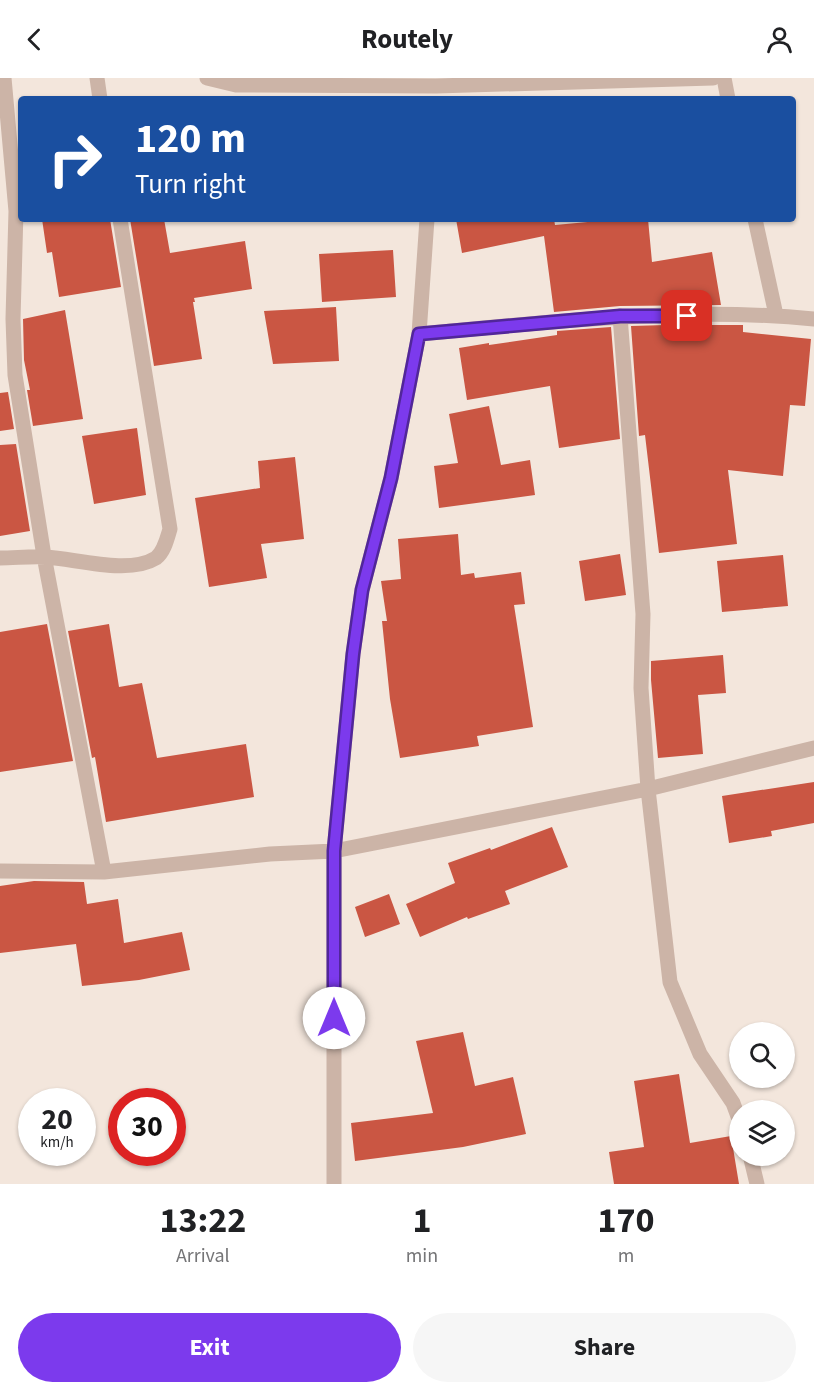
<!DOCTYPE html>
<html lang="en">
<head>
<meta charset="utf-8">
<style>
  body { margin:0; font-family:"Source Sans 3",sans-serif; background:#f6f6f6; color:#202124; height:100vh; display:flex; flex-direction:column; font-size:22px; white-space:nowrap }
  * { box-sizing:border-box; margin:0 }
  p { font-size:20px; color:#757577 }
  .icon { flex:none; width:33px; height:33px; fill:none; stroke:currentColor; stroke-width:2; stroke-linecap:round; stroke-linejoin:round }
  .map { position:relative; height:1106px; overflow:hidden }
  .sheet { display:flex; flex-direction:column; background:#fff; flex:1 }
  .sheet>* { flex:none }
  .top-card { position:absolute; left:18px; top:18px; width:778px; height:126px; border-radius:6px; box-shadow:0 2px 4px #0004; background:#1a4fa0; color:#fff; overflow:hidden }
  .fabs { position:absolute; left:729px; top:944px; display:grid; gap:12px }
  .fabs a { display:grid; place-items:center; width:66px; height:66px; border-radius:50%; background:#fff; box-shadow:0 2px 4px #0004; font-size:30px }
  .speed { position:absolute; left:18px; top:1010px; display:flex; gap:12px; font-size:30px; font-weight:700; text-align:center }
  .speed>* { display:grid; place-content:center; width:78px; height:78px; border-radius:50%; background:#fff; box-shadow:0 2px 4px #0004; line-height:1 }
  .speed small { font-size:15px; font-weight:400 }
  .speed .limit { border:9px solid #d22; background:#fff; color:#111 }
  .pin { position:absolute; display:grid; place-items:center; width:51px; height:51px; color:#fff; margin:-26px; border-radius:12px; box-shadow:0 3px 9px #0006 }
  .me { position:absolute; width:66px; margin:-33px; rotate:0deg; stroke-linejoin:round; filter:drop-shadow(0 0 4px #0008) }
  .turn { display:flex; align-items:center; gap:21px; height:126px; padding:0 18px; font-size:27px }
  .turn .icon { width:78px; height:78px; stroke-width:2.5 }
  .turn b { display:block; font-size:42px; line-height:51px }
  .eta { display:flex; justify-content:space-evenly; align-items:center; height:102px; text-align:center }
  .eta b { font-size:36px; font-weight:700; line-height:42px }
  .action { display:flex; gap:12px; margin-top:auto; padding:12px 18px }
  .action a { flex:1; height:69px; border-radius:36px; background:#7c3aed; color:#fff; font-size:24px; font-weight:700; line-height:69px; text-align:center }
  .action a+a { background:#f6f6f6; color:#202124 }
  header { display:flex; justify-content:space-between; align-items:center; height:78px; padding:0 18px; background:#fff; font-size:27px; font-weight:700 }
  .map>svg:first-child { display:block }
  .building { fill:#ca5643 }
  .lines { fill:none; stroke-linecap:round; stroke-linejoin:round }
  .minor { stroke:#ccb4a7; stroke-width:15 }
  .route-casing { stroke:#51269a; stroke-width:15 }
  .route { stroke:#7c3aed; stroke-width:10 }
</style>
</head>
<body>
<header><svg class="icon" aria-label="back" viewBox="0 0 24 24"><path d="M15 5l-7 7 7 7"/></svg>Routely<svg class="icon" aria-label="person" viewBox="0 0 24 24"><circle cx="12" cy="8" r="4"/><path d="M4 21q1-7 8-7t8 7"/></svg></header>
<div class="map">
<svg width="814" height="1106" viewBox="0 0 814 1106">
  <rect width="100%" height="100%" fill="#f3e6dc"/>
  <path class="building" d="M 42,141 L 110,141 L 121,209 L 59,219 L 52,174 L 47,175 Z
    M 130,141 L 164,141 L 170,175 L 245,163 L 252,211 L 194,220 L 195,224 L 193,224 L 202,281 L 154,288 Z
    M 456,141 L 554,141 L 555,147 L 620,141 L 648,141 L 652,184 L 712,174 L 721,227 L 620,228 L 554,234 L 544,158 L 462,175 Z
    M 393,172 L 396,219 L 322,224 L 319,176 Z
    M 336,229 L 339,283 L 273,286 L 264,233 Z
    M 65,232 L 83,341 L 33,348 L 27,312 L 30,312 L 24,282 L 23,241 Z
    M 666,247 L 743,247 L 743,254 L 811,261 L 805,328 L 790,327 L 783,398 L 728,392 L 737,466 L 659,475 L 645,357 L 639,358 L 631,248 Z
    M 611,249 L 620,361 L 559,370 L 550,308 L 467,322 L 459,270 L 489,265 L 489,267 L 557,257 L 557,253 Z
    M 8,314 L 14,351 L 0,353 L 0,315 Z
    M 489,328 L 501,387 L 530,382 L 535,417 L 439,430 L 434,388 L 458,385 L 449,336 Z
    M 137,350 L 146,417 L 94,426 L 82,358 Z
    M 16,366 L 30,453 L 0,458 L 0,367 Z
    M 295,379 L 304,461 L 261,466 L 267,500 L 209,509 L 195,420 L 260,410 L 258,383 Z
    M 458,456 L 461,497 L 474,495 L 475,500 L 521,494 L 525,526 L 514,527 L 533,649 L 477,658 L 479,668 L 400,680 L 390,621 L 382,543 L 387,543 L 381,503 L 401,501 L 398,461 Z
    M 620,476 L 626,517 L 585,523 L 579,483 Z
    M 783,477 L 788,528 L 722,534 L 717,483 Z
    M 47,546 L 73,683 L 0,694 L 0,554 Z
    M 109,546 L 119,609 L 142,605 L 157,680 L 246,666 L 254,719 L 106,744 L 95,679 L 92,680 L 68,553 Z
    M 723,577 L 726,615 L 698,617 L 703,676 L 658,680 L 651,602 L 651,583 Z
    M 814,704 L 814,745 L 771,753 L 772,758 L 729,765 L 722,718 Z
    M 552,749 L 568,789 L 505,813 L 510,826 L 468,841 L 467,839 L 420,859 L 406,826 L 455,805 L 448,785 L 490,770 L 491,772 Z
    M 34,803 L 84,804 L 87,826 L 118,821 L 124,865 L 182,854 L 190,892 L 139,902 L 82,908 L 76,866 L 0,875 L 0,808 Z
    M 389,816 L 400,846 L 365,859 L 355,829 Z
    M 463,954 L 475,1008 L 513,999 L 526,1056 L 463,1069 L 355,1083 L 351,1045 L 433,1035 L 416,963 Z
    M 679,996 L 690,1065 L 731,1058 L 739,1106 L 614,1106 L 609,1074 L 644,1069 L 634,1003 Z"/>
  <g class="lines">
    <path class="minor" d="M 4,0 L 16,133 L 13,241 L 15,297 L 44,478 L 104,794
      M 97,0 L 100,21
      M 207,0 L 236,7 L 436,8 L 713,0
      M 724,0 L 728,21
      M 755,141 L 776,237
      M 620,238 L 643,536 L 641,610 L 648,711 L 670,904 L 700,976 L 733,1025 L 740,1044
      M 419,256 C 550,244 683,228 814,241
      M 0,480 C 15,480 31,478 46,479 C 77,481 129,497 156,480 C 164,474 167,461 170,451 L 120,141
      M 0,793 L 104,794 L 270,776 L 334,773 L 648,711 L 814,670
      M 750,1077 L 757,1106
      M 334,1106 L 334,773 L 353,576 L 362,512 L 391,400 L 419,256 L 427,141"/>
  </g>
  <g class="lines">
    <g class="route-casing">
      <path id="route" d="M 334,940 L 334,773 L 353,576 L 362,512 L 391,400 L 419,256 L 620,238 L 687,238"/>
    </g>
    <use href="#route" class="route"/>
  </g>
</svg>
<div class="fabs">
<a><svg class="icon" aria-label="search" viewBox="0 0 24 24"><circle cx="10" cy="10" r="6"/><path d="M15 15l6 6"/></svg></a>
<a><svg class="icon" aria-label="layers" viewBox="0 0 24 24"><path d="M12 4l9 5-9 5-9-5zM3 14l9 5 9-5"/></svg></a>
</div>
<div class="speed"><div>20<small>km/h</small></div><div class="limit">30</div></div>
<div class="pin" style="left:687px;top:238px;background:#d93025"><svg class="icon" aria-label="arrive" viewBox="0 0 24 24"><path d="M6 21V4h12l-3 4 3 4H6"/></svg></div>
<svg class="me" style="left:334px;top:940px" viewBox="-20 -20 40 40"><circle r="19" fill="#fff"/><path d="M0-13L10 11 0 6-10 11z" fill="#7c3aed"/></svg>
<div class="top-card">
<div class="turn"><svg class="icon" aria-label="right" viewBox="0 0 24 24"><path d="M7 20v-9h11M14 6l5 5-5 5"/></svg><div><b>120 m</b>Turn right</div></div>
</div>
</div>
<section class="sheet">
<div class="eta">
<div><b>13:22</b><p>Arrival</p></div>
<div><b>1</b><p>min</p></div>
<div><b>170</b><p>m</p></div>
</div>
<div class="action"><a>Exit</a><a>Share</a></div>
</section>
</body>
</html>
